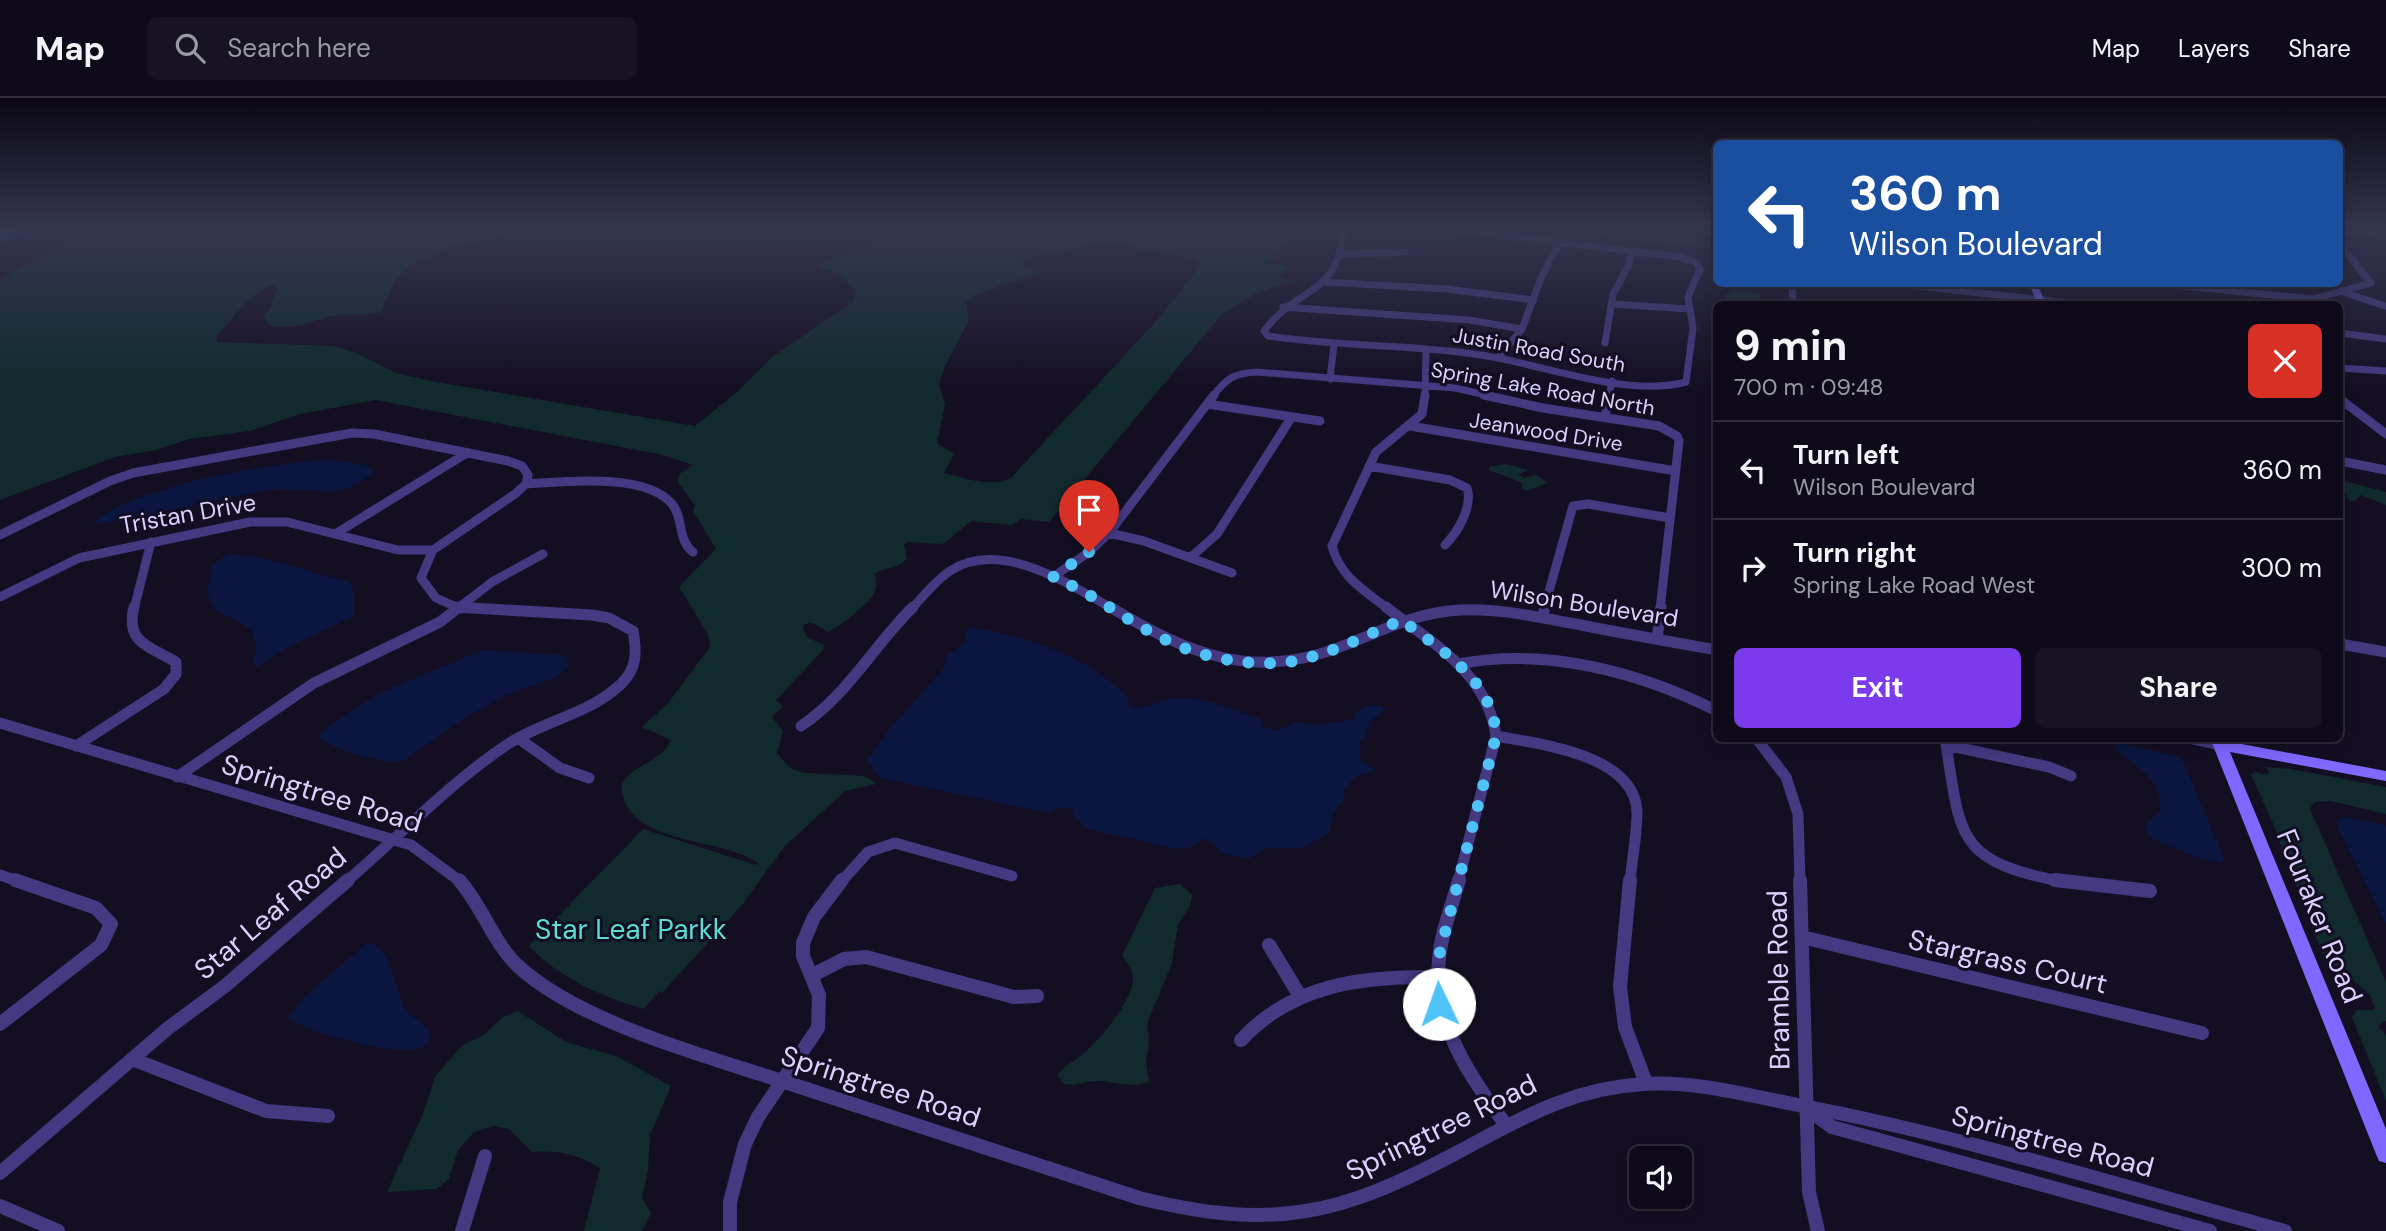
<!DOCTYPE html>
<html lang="en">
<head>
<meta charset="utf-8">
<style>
  body { margin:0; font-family:"DM Sans",sans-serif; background:#181323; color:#f1f3f6; height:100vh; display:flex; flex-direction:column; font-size:26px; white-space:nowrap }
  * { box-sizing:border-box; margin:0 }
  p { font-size:23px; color:#9b9aa2 }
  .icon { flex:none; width:38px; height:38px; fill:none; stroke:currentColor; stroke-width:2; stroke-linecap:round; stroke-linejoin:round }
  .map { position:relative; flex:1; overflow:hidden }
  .drawer { position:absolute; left:1713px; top:203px; width:630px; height:441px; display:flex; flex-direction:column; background:#0f0a1a; border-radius:10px; box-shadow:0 4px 18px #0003,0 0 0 2px #2f2b39 }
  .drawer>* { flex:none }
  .top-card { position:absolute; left:1713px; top:42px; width:630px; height:147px; border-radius:10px; box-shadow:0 4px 18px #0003,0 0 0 2px #2f2b39; background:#1a4fa0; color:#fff; overflow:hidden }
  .fabs { position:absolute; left:1629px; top:1048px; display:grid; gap:14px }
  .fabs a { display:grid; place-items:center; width:63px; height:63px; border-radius:10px; background:#0f0a1a; box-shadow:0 4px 18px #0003,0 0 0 2px #2f2b39; font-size:35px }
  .pin { position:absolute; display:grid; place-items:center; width:60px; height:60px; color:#fff; margin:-72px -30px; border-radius:50% 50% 50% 0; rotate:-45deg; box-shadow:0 0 7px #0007 }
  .pin .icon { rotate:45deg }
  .me { position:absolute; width:77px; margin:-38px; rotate:357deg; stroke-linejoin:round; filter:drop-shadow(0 0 5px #0008) }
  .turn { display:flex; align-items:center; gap:24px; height:147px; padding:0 21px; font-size:32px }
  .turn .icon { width:91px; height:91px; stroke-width:2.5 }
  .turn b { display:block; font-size:49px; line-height:60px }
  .round { display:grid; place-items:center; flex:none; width:74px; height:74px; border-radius:10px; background:#181323 }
  .headline { display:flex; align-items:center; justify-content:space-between; height:119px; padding:0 21px }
  h1 { font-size:42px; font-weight:700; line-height:52px }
  .primary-button { display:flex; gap:14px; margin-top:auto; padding:14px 21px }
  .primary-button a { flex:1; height:80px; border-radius:10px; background:#7c3aed; color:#fff; font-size:28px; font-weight:700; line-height:80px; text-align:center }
  .primary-button a+a { background:#181323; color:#f1f3f6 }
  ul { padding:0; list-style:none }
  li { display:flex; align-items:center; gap:21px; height:98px; padding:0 21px; border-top:2px solid #2f2b39 }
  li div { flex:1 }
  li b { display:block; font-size:26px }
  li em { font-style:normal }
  header { display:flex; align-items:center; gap:42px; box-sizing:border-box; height:98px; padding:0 35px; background:#0f0a1a; border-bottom:2px solid #2f2b39 }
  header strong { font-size:33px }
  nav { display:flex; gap:38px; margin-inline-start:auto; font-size:24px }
  .search { width:490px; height:63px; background:#181323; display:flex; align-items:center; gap:18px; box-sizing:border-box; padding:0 24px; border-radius:10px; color:#9b9aa2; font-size:26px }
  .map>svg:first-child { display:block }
  .green { fill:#112a2d; fill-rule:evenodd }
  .water { fill:#0a1640 }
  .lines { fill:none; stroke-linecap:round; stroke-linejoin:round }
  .runway { fill:#0a688e; fill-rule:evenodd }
  .minor-far3 { stroke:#453982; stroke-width:7 }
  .minor-far2 { stroke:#453982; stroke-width:9 }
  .minor-far1 { stroke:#453982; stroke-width:11 }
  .minor { stroke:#453982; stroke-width:14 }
  .secondary { fill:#7f67ff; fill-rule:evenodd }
  .route { stroke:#4fc3f7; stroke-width:12; stroke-dasharray:0 21.6 }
  .labels { text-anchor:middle; stroke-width:6; stroke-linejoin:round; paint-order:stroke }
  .far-street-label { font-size:21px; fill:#dcd0ff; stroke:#140e23 }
  .street-label { font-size:24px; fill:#dcd0ff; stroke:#140e23 }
  .near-street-label { font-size:28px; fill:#dcd0ff; stroke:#140e23 }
  .near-park-label { font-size:28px; fill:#5cdfd0; stroke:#140e23 }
</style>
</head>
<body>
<header>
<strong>Map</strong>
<div class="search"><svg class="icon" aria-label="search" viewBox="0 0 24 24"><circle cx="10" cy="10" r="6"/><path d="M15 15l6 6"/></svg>Search here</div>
<nav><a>Map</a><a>Layers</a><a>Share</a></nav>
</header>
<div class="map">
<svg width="2386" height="1133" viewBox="0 0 2386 1133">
  <rect width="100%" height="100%" fill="#140e23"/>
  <path class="green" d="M 87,131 L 530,131 C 477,147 395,146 383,213 C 369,219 354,215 339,217 C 315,220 293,235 268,226 L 263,218 L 271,209 L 277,191 L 272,187 C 249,195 233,221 217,238 L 217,244 L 334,248 L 355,254 L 396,275 L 431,283 L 695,328 L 736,295 L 772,259 L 854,203 L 856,192 L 842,177 L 818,169 L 820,164 L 858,152 L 867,146 L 889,142 L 920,131 L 1306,131 L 1301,138 L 1291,139 L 1269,165 L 1289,168 L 1280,179 L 1291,183 L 1255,196 L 1222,216 L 1049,424 L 1021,421 L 1011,427 L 971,423 L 943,446 L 907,444 L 904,447 L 907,461 C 893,473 883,469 875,476 C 876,482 877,488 875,493 C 871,505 839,529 828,534 L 812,525 L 804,526 L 803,531 L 807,539 L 824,547 L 822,553 L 776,602 L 783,608 L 772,619 L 783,633 L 777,655 C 781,660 787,668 792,671 C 813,682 865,669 876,686 L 845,693 L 785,748 L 742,807 L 662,895 L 659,893 L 644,911 C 602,899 559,880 529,848 L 643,731 L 756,767 L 758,765 C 724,740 636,747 623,699 C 622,693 620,689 624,683 C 635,666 662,663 671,642 L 642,629 L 669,604 L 710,549 L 708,536 L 679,489 L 716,451 L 693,413 L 695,408 L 678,384 L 679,376 L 693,367 L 663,357 L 376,302 L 300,316 L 250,333 L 189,341 L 156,352 L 115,359 L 0,402 L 0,182 ZM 1093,144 L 1130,145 L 1140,152 L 1194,159 L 1202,166 L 1158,221 L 1011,380 C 990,390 965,380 944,375 L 954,356 L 937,345 L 945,305 L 939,288 L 944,270 L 969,222 L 966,205 L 974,197 L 1039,175 L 1021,167 L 1028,159 L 1068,153 Z
    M 1560,131 L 1610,131 L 1717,146 L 1717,149 L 1658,146 Z
    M 1742,186 L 1757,186 L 1751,194 L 1760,196 L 1761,203 L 1734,206 L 1725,199 L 1726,196 Z
    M 1507,366 L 1528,372 L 1519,376 L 1524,380 L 1537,377 L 1547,385 L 1526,393 L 1521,390 L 1523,385 L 1489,372 L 1489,369 Z
    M 2340,382 L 2386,394 L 2386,407 L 2361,397 L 2355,403 L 2349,403 L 2346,396 L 2340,394 Z
    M 2265,669 L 2291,671 L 2386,689 L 2386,716 L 2331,703 L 2314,704 L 2310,711 L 2386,884 L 2386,923 L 2378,928 L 2386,937 L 2386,1003 L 2352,919 L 2357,912 L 2375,912 L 2370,897 L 2354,883 L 2326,866 L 2272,723 L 2251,677 L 2255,674 L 2267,677 L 2269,674 Z
    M 1180,786 L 1192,797 L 1190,808 L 1178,826 L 1172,865 L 1147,926 L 1149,944 L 1146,964 L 1149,984 C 1129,990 1117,984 1098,983 C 1087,982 1079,988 1064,986 L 1057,977 C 1064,968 1075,963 1083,956 C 1099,943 1136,899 1133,877 C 1132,870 1127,864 1122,858 L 1155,790 Z
    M 518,913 L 566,944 L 616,958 L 671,988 L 650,1037 L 648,1073 L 642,1100 L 651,1115 L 642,1133 L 584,1133 L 600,1070 C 577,1056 558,1052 532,1054 L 509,1031 L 494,1028 L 474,1034 L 458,1052 L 449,1081 L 436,1091 L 387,1094 L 423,1016 L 436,977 L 463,947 L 484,937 L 503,919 Z"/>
  <path class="water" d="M 329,361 L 365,367 L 374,373 L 360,385 L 336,394 L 273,391 L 101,426 L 94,424 C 141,386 268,366 329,361 Z
    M 230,456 L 258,459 L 349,484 L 354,493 L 354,518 L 286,550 L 257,569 L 253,564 C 264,528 242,527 215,512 L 207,495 L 213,465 Z
    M 968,529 C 1028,539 1087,557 1130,601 L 1127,605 C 1140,617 1154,603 1169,601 C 1201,596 1231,612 1261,621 L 1263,628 L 1277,633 L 1296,624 L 1318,627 L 1354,621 L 1356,614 L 1369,607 L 1381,608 L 1384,611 L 1371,623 L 1372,626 L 1366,632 L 1367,639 L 1358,644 L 1361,647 L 1359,662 L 1376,672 L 1355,679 L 1344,691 L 1344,702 L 1334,714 L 1328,736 L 1302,750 L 1267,750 L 1248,761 L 1221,755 L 1214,745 L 1204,740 L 1191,749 L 1177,751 L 1084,730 L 1080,722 L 1074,720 L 1072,711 L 1058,709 L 1049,715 L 1043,714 L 880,680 L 867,662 L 889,632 L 943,571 L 946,558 L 964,546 Z
    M 483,552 L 560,557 L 567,560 L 568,570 L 556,579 L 507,597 L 471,616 L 401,664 C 383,666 331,651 319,639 L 325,631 L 379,595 Z
    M 2117,645 L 2181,659 L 2224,760 L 2222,765 L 2201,761 L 2150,740 L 2144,727 L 2160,714 C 2163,679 2137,672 2116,650 Z
    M 2344,719 L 2386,727 L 2386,826 L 2339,732 L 2338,723 Z
    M 366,846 L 373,846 C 394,858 394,891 405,910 C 411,922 427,923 431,938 C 429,943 426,948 420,950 C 397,959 308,935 288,920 L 306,897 Z"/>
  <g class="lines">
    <path class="runway" d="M 0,131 L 22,131 L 14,141 L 0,144 Z"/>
    <path class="minor-far3" d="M 1343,131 C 1338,200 1299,186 1264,233 L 1268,238 C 1339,249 1411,246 1481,257 C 1542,266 1626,300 1686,284 L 1693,230 L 1688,199 L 1700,171 L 1696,164 L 1679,159 L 1450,131
      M 1700,131 L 1717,133
      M 2344,131 L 2385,138
      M 1343,156 L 1405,154
      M 1325,184 L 1447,191 L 1534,202
      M 1792,186 L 1793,206
      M 1900,186 L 2078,206
      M 2164,186 L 2313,201 L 2371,185 L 2340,146
      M 2343,194 L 2385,208
      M 1611,206 L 1690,211
      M 1283,209 L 1469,222 L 1522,231
      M 2340,235 L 2386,241
      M 1605,245 L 1613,196 L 1629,167 L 1631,153
      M 1498,260 L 1522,231 L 1541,180 L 1559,146
      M 2340,270 L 2386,273
      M 1330,281 L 1334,246
      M 1213,298 C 1227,280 1234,275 1257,274 L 1455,290 L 1491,298
      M 1425,298 L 1426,252
      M 1609,298 L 1612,283"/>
    <path class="minor-far2" d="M 1484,297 L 1543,310 L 1659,328 L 1677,338 L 1679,343 L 1660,511
      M 2340,301 L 2386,336
      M 1207,306 L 1320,323
      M 1605,319 L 1609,297
      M 1410,328 L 1676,373
      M 2340,363 L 2386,372
      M 1369,368 L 1450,382 L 1467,390 C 1473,408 1458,434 1445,447
      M 526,386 C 563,384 645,374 672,406 C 684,420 677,442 693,454
      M 1109,435 L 1144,443 L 1232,475
      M 335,436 L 467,355
      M 0,437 L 110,383 L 133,375 L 352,335 L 374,336 L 508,363 L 522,368 L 528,377 L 526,386 L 515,396 L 433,452 L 421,480 L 436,500 L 461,511
      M 1191,459 L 1217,436 L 1291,320
      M 1053,479 L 1089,454 L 1109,435 L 1214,297
      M 0,499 L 79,460 L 250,424 L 287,424 L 398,452 L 433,452
      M 134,511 L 151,444
      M 457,511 L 492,484 L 543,456
      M 911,511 C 923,499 936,482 950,473 C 1000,440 1069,486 1113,511
      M 1388,511 C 1364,492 1340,479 1332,448 L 1376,354 L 1422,316 L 1425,297
      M 1544,511 L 1573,408 L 1588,406 L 1670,420"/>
    <path class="minor-far1" d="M 1110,509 C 1185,554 1252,584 1340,549 C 1380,534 1416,514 1460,512 C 1501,510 1541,520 1581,527 C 1626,536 1672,544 1717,552
      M 1386,509 C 1433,546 1487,574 1496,638 L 1458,784
      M 1542,520 L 1545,509
      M 1657,541 L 1661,509
      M 2340,546 L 2386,554
      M 1459,566 C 1545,549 1640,574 1717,613
      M 0,625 L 411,747 L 461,784
      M 801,628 C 847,598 874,547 913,509
      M 1496,638 C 1538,646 1635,656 1637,714 C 1637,737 1632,761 1630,784
      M 518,640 L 560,670 L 589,680
      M 1756,640 L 1786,679 L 1798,716 L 1800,784
      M 1945,640 C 1961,739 1954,763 2064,784
      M 2188,640 L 2220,647
      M 1946,647 L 2049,669 L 2071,678
      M 76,648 L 164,591 L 176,576 L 176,564 C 149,548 125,545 134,509
      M 177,679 L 314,585 L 440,524 L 459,509
      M 0,777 L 20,784
      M 346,784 C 397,740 452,683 508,646 C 543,623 590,616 621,586 C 637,571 637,554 633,533 L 609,520 L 592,517 L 454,509
      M 841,784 L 868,754 L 895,745 L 1012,778"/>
    <path class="minor" d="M 459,782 C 483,809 493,845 519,869 C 582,926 710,959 791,986 C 907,1024 1023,1062 1139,1100 C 1274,1133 1339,1118 1460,1053 C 1522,1020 1572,990 1644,986 C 1697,983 1746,997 1798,1007 C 1962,1038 2124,1089 2285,1133
      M 1459,782 C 1452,808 1441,835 1439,861 C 1433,926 1469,977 1506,1027
      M 1630,782 L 1620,889 L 1625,929 L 1646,985
      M 1800,782 L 1809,1094 L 1818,1133
      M 2055,782 L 2150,793
      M 1802,839 L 2202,935
      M 1269,847 L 1300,898
      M 811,878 L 844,861 L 866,859 L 1014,899 L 1037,898
      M 0,926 L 101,847 L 111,826 L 96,810 L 15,782
      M 1241,942 C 1293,886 1363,878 1436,879
      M 132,961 L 266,1013 L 328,1018
      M 1806,1010 L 1832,1029 L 2210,1133
      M 0,1075 L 167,931 L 225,888 L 348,782
      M 0,1108 L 58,1133
      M 462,1133 L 485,1058
      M 730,1133 L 730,1104 L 745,1046 L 758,1019 L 818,930 L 819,897 L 803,858 L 803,845 L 814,819 L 842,782"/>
    <path class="secondary" d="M 2029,186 L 2037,186 L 2046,206 L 2038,206 Z
      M 2210,640 L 2225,640 L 2226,643 L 2386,673 L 2386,683 L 2230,654 L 2386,1031 L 2386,1065 L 2379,1063 L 2376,1056 Z"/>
  </g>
  <linearGradient id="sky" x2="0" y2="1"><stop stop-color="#0b0813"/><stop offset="0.45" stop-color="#343650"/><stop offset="1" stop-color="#343650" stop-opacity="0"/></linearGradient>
  <rect width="2386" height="290" fill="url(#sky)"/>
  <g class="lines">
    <path class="route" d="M 1089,454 L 1053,479 C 1095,496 1129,525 1170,544 C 1208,562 1266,572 1307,560 C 1339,552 1371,535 1402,522 C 1442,554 1493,581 1496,638 L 1439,858 L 1436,879 L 1439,906"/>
  </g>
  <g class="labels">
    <g class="far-street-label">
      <text transform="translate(1539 252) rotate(10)" y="7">Justin Road South</text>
      <text transform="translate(1543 291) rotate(10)" y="7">Spring Lake Road North</text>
      <text transform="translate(1546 334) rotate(9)" y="7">Jeanwood Drive</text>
    </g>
    <g class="street-label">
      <text transform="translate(188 416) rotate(-10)" y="8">Tristan Drive</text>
      <text transform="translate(1584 506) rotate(9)" y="8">Wilson Boulevard</text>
    </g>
    <g class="near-street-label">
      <text transform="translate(322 695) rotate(17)" y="10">Springtree Road</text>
      <text transform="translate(270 815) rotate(-40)" y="10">Star Leaf Road</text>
      <text transform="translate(2320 818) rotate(68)" y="10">Fouraker Road</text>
      <text transform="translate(2008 863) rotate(13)" y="10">Stargrass Court</text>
      <text transform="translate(1778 882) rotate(-91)" y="10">Bramble Road</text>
      <text transform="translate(881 988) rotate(18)" y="10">Springtree Road</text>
      <text transform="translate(1441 1029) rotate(-26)" y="10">Springtree Road</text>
      <text transform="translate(2053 1043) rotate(15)" y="10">Springtree Road</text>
    </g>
    <g class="near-park-label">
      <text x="631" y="841">Star Leaf Parkk</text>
    </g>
  </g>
</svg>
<div class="fabs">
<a><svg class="icon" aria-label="sound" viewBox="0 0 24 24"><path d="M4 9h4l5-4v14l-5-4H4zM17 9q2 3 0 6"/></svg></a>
</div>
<div class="pin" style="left:1089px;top:454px;background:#d93025"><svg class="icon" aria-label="arrive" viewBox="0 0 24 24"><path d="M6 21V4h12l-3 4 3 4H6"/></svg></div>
<svg class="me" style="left:1439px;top:906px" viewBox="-20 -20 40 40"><circle r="19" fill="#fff"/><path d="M0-13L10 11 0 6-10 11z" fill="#4fc3f7"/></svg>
<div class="top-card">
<div class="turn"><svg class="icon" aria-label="left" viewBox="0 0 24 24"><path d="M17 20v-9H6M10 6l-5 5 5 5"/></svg><div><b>360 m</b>Wilson Boulevard</div></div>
</div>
<section class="drawer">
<div class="headline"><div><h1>9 min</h1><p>700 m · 09:48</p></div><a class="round" style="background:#d93025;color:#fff"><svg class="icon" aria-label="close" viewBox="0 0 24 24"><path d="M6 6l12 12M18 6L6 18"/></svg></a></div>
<ul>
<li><svg class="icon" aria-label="left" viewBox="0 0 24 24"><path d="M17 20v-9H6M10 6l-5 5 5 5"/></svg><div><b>Turn left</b><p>Wilson Boulevard</p></div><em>360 m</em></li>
<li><svg class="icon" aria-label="right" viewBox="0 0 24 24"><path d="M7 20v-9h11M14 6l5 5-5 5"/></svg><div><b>Turn right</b><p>Spring Lake Road West</p></div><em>300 m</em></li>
</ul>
<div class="primary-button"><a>Exit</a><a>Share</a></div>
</section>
</div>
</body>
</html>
